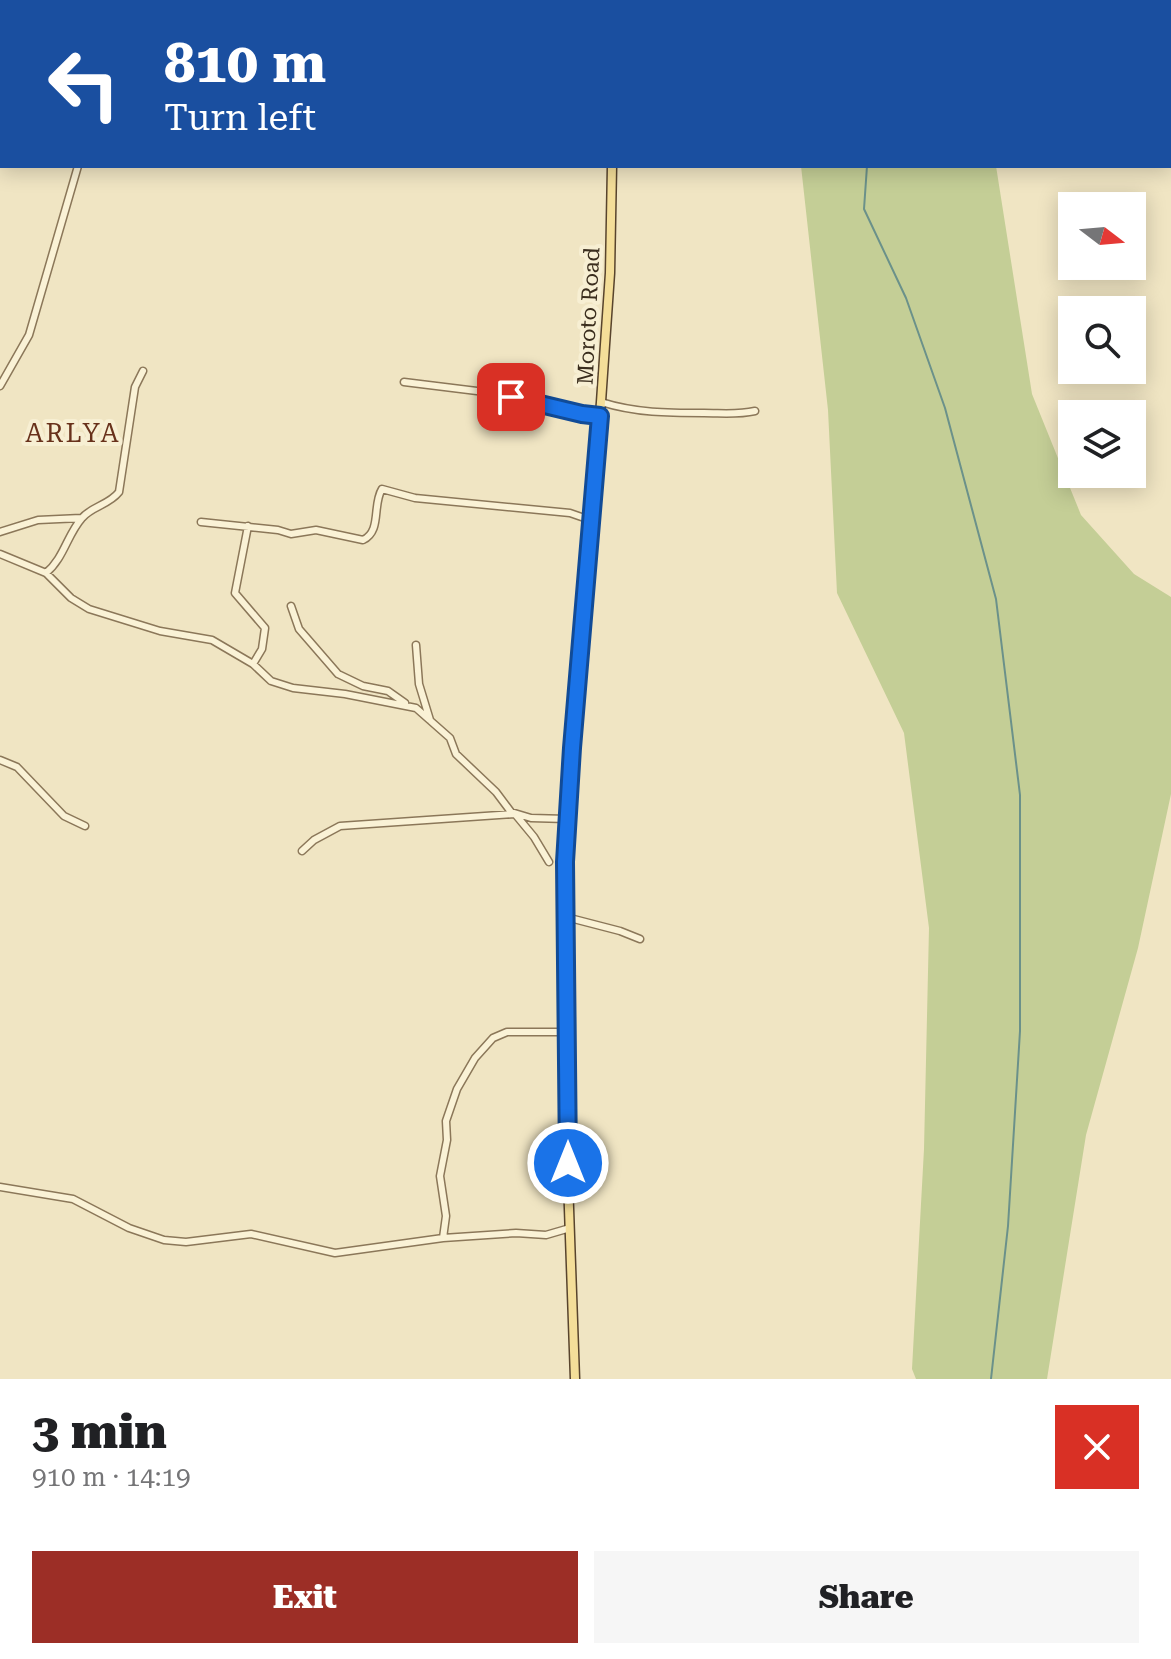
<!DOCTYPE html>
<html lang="en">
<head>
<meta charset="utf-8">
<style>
  body { margin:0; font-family:"Roboto Serif",serif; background:#f6f6f6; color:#202124; height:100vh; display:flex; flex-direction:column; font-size:30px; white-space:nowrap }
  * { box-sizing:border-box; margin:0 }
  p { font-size:26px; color:#757577 }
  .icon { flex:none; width:44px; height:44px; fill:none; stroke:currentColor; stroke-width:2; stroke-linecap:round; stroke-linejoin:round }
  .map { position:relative; height:1379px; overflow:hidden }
  .details { display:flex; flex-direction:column; background:#fff; flex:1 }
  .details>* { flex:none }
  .hud { position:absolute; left:0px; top:0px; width:1172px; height:168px; box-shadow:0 4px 20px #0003; background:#1a4fa0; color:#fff; overflow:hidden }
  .needle { width:52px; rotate:106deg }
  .fabs { position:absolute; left:1058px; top:192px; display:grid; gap:16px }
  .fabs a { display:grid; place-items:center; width:88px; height:88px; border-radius:0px; background:#fff; box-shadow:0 4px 20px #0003; font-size:40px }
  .pin { position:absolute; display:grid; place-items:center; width:68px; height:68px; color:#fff; margin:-34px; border-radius:16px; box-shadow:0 4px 12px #0006 }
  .me { position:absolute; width:88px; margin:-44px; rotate:0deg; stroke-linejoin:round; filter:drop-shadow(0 0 6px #0008) }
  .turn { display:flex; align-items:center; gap:28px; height:168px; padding:0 32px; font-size:36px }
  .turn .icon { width:104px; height:104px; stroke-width:2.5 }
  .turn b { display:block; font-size:56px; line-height:68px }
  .round { display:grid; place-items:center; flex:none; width:84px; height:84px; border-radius:0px; background:#f6f6f6 }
  .summary { display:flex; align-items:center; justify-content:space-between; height:136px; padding:0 32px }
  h1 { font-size:48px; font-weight:800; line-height:60px }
  .primary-button { display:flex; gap:16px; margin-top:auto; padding:16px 32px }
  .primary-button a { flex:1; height:92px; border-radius:0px; background:#9c2e26; color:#fff; font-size:32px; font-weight:800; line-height:92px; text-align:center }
  .primary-button a+a { background:#f6f6f6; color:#202124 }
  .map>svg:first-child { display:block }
  .green { fill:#c4ce96 }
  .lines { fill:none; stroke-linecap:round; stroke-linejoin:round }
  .stream { stroke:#6b918a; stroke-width:2 }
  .minor-casing { stroke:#8b7759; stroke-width:9 }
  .major-casing { stroke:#58442d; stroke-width:11 }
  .minor { stroke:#faf2d6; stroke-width:6 }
  .major { stroke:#f4de99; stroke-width:8 }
  .route-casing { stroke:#114b97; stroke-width:20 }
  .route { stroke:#1a73e8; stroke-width:14 }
  .labels { text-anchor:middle; stroke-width:8; stroke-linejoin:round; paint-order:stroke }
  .street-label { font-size:22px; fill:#3a2d1d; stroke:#f7efd3 }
  .quarter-label { font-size:26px; letter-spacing:2px; fill:#68311b; stroke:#f7efd3 }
</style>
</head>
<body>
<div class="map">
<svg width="1171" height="1379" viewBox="0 0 1171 1379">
  <rect width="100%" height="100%" fill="#f0e5c3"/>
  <path class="green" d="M 832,0 L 962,0 L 832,2 Z
    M 801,166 L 996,166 L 1032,394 L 1081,515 L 1134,574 L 1171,597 L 1171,794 L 1138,948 L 1086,1135 L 1047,1379 L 916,1379 L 912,1369 L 924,1149 L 929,928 L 904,733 L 837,593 L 828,410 Z"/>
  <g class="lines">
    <path class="stream" d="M 889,2 L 889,0
      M 867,166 L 864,209 L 906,298 L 945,408 L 996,599 L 1020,795 L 1020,1031 L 1008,1226 L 991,1379"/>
    <g class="minor-casing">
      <path id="minor" d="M 127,2 L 129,0
        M 717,2 L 729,2
        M 775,2 L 775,0
        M 0,18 L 2,18
        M 404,382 L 493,393 L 582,414 L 600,416
        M 0,386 L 29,335 L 78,166
        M 601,402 C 636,413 668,413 704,413 C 722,413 737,415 755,411
        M 201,522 L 278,530 L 291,534 L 316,530 L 363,540 C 382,531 372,505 382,489 L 415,498 L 570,513 L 593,521
        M 248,526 L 235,593 L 265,628 L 262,649 L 253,664
        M 0,532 L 38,520 L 81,518
        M 0,554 L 46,573 L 71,598 L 89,609 L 160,631 L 212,640 L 253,664 L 271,681 L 293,688 L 345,694 L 416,708 L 450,738 L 456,754 L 496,792 L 511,812 L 531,818 L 567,819
        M 46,573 C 64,558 67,535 82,518 C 92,506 109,505 119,492 L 135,387 L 143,371
        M 291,606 L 299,629 L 338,674 L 363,686 L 388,691 L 405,703
        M 416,645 L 419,684 L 430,720
        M 0,760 L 17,767 L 64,816 L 85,826
        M 302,851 L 314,840 L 340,826 L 515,814 L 534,837 L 549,862
        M 566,917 L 620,931 L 640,939
        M 0,1187 L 73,1199 L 129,1228 L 164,1240 L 186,1242 L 251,1234 L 335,1253 L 443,1238 L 516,1233 L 546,1235 L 570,1228
        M 443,1238 L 446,1216 L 440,1176 L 447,1140 L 446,1121 L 457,1089 L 475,1058 L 493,1038 L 507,1032 L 568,1032"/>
    </g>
    <g class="major-casing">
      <path id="major" d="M 632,2 L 632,0
        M 575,1379 L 568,1180 L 565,862 L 572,748 L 601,402 L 610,273 L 612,166"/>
    </g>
    <use href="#minor" class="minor"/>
    <use href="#major" class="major"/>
  </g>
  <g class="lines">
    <g class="route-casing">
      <path id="route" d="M 511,397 L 582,414 L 600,416 L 572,748 L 565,862 L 568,1163"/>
    </g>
    <use href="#route" class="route"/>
  </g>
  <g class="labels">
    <g class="street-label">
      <text transform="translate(588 316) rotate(-87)" y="8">Moroto Road</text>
    </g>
    <g class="quarter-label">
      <text x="73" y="442">ARLYA</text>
    </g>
  </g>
</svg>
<div class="fabs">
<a><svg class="needle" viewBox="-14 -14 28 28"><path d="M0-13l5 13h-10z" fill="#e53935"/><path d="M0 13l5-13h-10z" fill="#757577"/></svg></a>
<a><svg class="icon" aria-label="search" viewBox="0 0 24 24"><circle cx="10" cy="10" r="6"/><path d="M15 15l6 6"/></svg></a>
<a><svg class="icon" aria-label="layers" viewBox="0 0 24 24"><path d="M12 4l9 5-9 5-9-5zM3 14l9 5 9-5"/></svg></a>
</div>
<div class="pin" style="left:511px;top:397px;background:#d93025"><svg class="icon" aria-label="arrive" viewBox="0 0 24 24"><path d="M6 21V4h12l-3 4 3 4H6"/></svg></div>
<svg class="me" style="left:568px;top:1163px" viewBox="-20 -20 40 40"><circle r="17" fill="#1a73e8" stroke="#fff" stroke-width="3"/><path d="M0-11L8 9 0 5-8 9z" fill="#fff"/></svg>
<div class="hud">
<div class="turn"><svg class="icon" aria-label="left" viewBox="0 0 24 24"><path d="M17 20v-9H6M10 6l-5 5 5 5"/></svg><div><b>810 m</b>Turn left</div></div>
</div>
</div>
<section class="details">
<div class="summary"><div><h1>3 min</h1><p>910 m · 14:19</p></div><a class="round" style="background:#d93025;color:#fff"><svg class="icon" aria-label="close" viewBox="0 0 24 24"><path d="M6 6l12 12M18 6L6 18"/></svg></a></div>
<div class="primary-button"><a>Exit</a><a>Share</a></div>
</section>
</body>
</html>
